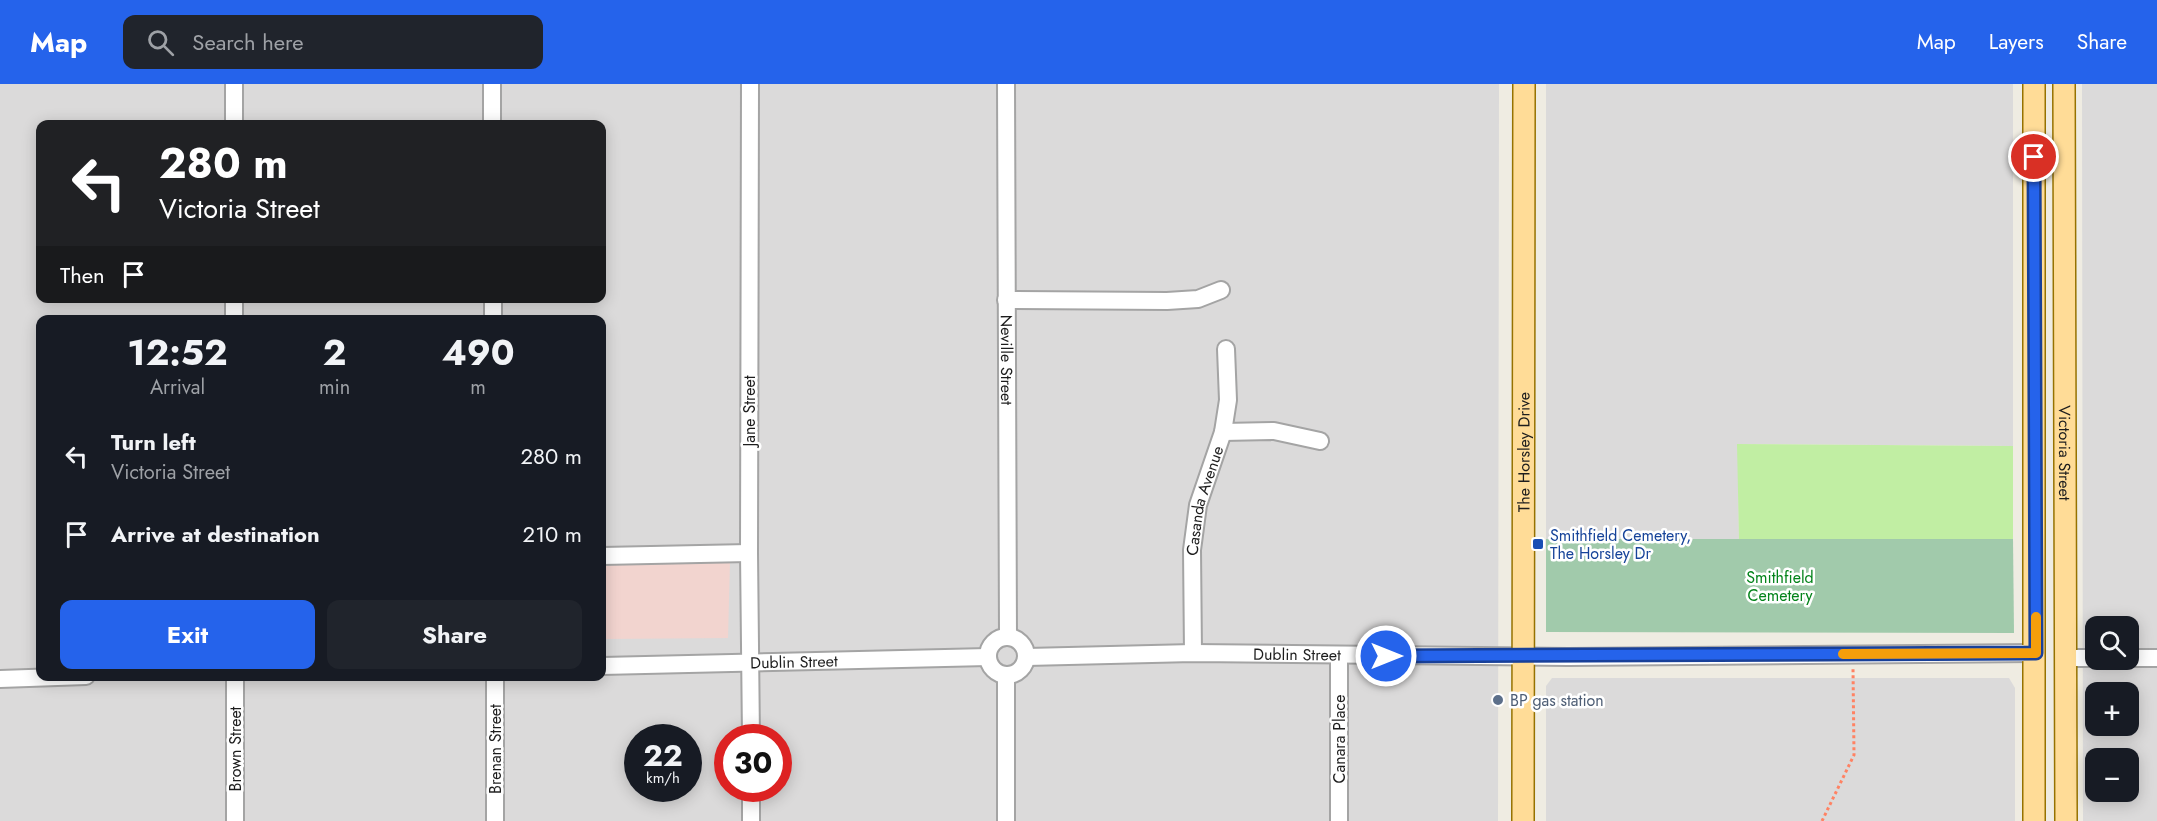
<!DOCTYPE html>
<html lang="en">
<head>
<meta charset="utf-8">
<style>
  body { margin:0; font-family:Jost,sans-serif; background:#20242c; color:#f1f3f6; height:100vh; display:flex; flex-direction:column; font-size:22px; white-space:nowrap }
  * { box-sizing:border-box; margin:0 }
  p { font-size:20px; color:#9ea1a6 }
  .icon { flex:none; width:33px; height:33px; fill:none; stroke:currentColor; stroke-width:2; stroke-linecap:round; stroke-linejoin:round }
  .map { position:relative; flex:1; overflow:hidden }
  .panel { position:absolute; left:36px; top:231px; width:570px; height:366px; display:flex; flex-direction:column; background:#171b24; border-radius:12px; box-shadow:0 3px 15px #0003 }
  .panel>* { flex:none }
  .hud { position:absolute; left:36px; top:36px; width:570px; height:183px; border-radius:12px; box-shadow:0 3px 15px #0003; background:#202124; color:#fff; overflow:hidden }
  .buttons { position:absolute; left:2085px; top:532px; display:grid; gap:12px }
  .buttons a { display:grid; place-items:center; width:54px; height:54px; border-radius:12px; background:#171b24; box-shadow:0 3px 15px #0003; font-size:30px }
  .speed { position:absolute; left:624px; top:640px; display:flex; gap:12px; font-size:30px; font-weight:700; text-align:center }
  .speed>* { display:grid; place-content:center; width:78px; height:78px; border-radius:50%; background:#171b24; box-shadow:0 3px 15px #0003; line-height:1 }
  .speed small { font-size:15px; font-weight:400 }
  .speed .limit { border:9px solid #d22; background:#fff; color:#111 }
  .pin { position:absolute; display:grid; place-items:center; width:51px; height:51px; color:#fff; margin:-26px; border:3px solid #fff; border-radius:50%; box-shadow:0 2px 6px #0007 }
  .me { position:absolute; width:66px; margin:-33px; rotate:90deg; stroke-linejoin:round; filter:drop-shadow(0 0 4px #0008) }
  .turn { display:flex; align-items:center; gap:21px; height:126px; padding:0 24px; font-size:27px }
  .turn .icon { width:78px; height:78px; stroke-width:2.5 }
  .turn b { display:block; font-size:42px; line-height:51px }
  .then { display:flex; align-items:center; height:57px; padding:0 24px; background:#0003; gap:12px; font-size:22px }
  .eta { display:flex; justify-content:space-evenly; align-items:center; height:102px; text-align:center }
  .eta b { font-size:36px; font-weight:700; line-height:42px }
  .action { display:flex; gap:12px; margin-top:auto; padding:12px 24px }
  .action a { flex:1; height:69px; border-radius:12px; background:#2563eb; color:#fff; font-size:24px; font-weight:700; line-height:69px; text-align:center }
  .action a+a { background:#20242c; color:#f1f3f6 }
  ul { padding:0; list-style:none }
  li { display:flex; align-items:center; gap:18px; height:78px; padding:0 24px }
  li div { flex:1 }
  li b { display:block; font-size:22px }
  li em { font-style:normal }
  header { display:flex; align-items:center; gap:36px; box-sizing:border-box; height:84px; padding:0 30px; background:#2563eb; color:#fff }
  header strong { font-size:28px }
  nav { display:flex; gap:33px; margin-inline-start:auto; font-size:21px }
  .search { width:420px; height:54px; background:#20242c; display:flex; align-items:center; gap:15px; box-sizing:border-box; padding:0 21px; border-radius:12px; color:#9ea1a6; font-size:22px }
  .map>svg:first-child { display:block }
  .residential { fill:#dbdada; fill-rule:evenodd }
  .commercial { fill:#f2d4cf }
  .grass { fill:#c1eea3 }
  .cemetery { fill:#a1caab }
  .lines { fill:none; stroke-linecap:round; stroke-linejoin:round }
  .minor-casing { stroke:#a4a4a4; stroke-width:20 }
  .major-casing { stroke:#967200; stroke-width:24 }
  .path { stroke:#ff8263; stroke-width:3; stroke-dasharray:3 3; stroke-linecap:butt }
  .minor { stroke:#fff; stroke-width:16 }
  .major { stroke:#ffdc97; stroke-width:21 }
  .route-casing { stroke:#184099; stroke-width:15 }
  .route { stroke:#2563eb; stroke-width:10 }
  .slow { stroke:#f59e0b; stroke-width:10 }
  .transit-dot { fill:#1a4fb4; stroke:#fff; stroke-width:2 }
  .service-dot { fill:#5c6f8a; stroke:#fff; stroke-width:2 }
  .labels { text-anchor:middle; stroke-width:5; stroke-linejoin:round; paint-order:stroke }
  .street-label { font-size:16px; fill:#1d1d1d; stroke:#fff }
  .transit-label { font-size:16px; fill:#164399; stroke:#fff; text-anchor:start }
  .park-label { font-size:16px; fill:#03831a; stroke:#fff }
  .service-label { font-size:16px; fill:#4e5e75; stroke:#fff; text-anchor:start }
</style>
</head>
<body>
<header>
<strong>Map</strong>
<div class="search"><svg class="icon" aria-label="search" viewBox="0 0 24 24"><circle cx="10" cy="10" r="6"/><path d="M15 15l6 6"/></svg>Search here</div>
<nav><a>Map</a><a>Layers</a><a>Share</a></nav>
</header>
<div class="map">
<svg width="2157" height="737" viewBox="0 0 2157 737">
  <rect width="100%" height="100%" fill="#efece2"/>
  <path class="residential" d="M 0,0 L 1499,0 L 1498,737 L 0,737 ZM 40,40 L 602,40 L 602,214 L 40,214 ZM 40,236 L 602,236 L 602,592 L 40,592 ZM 638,654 L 688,654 L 688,705 L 638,705 ZM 728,654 L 778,654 L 778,705 L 728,705 Z
    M 1546,0 L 2013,0 L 2013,362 L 1738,360 L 1739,456 L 1546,455 Z
    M 2082,0 L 2157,0 L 2157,737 L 2083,737 ZM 2096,543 L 2128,543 L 2128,576 L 2096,576 ZM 2096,609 L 2128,609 L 2128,642 L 2096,642 ZM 2096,675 L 2128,675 L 2128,708 L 2096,708 Z
    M 1552,594 L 2009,594 L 2015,604 L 2015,737 L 1546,737 L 1546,602 Z"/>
  <path class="commercial" d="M 730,477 L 728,554 L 602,555 L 602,479 Z"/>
  <path class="grass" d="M 1737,360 L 2013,362 L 2013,455 L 1739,456 Z"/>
  <path class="cemetery" d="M 1546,455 L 2013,455 L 2014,549 L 1546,548 Z"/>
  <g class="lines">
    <g class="minor-casing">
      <g id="minor">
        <path d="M 234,0 L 234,40"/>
        <path d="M 492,0 L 492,40"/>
        <path d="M 750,0 L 749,469 L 751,654"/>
        <path id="s1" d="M 1006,0 L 1008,553"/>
        <path d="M 234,214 L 234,236"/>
        <path d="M 493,214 L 493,236"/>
        <path d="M 1006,216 L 1167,217 L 1198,215 L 1221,206"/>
        <path d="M 1223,348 L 1274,347 L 1320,357"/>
        <path d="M 602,472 L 749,469"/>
        <circle cx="1007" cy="572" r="19"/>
        <path id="s2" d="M 1193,569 L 1192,466 L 1198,421 L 1223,348 L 1228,316 L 1226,265"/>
        <path id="s3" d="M 1027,573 L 1193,569 L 1568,573 L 2036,569"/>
        <path d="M 2068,574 L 2096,574"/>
        <path d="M 2128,574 L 2157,574"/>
        <path id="s4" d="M 602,582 L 988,573"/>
        <path d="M 235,592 L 235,737"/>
        <path d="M 495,592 L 495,737"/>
        <path d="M 1006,592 L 1006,737"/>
        <path d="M 0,595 L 86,592"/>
        <path d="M 751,737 L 751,705"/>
        <path d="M 1339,737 L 1339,572"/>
      </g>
    </g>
    <g class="major-casing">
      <g id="major">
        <path d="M 2034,0 L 2034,737"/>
        <path id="s5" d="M 2064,0 L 2066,737"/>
        <path id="s6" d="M 1523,737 L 1524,0"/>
      </g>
    </g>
    <path class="path" d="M 1822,737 L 1854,671 L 1853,584"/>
    <use href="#minor" class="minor"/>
    <use href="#major" class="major"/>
  </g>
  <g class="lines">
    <g class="route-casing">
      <path id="route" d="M 1386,572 L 2036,569 L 2034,73"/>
    </g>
    <use href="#route" class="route"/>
    <path class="slow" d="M 1843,570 L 2036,569 L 2036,533"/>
  </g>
  <rect class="transit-dot" x="1532" y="454" width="12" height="12" rx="3"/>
  <circle class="service-dot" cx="1498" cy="616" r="6"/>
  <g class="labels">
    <g class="street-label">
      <text dy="6" stroke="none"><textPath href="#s1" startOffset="276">Neville Street</textPath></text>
      <text transform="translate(749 327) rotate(-90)" y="6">Jane Street</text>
      <text dy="6" stroke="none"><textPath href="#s6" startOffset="369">The Horsley Drive</textPath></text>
      <text dy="6" stroke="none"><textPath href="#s5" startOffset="369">Victoria Street</textPath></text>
      <text dy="6" stroke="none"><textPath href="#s2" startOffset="154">Casanda Avenue</textPath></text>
      <text dy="6" stroke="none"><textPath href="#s3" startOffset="270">Dublin Street</textPath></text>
      <text dy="6" stroke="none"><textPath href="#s4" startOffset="192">Dublin Street</textPath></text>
      <text transform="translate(1339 655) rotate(-90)" y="6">Canara Place</text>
      <text transform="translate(235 665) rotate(-90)" y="6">Brown Street</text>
      <text transform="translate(495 665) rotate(-90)" y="6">Brenan Street</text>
    </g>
    <g class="transit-label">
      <text x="1550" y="457">Smithfield Cemetery,<tspan x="1550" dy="18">The Horsley Dr</tspan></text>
    </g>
    <g class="park-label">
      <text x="1780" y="499">Smithfield<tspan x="1780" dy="18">Cemetery</tspan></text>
    </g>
    <g class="service-label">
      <text x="1510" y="622">BP gas station</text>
    </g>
  </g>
</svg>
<div class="buttons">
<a><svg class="icon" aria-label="search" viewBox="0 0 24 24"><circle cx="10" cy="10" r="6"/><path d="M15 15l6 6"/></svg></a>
<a>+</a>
<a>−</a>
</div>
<div class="speed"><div>22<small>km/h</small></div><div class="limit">30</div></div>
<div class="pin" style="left:2034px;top:73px;background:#d93025"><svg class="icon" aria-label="arrive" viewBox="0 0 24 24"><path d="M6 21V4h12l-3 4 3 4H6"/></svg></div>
<svg class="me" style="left:1386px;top:572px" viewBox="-20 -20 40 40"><circle r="17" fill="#2563eb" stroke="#fff" stroke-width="3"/><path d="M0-11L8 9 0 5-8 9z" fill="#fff"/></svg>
<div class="hud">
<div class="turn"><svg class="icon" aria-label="left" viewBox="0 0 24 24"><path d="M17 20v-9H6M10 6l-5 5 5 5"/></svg><div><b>280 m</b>Victoria Street</div></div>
<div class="then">Then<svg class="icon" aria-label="arrive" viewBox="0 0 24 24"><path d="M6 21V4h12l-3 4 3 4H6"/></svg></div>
</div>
<section class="panel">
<div class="eta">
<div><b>12:52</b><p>Arrival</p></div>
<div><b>2</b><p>min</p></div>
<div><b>490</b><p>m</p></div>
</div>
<ul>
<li><svg class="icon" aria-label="left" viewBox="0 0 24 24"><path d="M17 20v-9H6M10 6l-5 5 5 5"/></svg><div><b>Turn left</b><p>Victoria Street</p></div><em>280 m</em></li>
<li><svg class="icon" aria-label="arrive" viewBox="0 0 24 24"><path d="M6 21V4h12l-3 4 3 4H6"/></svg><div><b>Arrive at destination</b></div><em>210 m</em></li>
</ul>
<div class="action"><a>Exit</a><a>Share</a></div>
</section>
</div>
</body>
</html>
